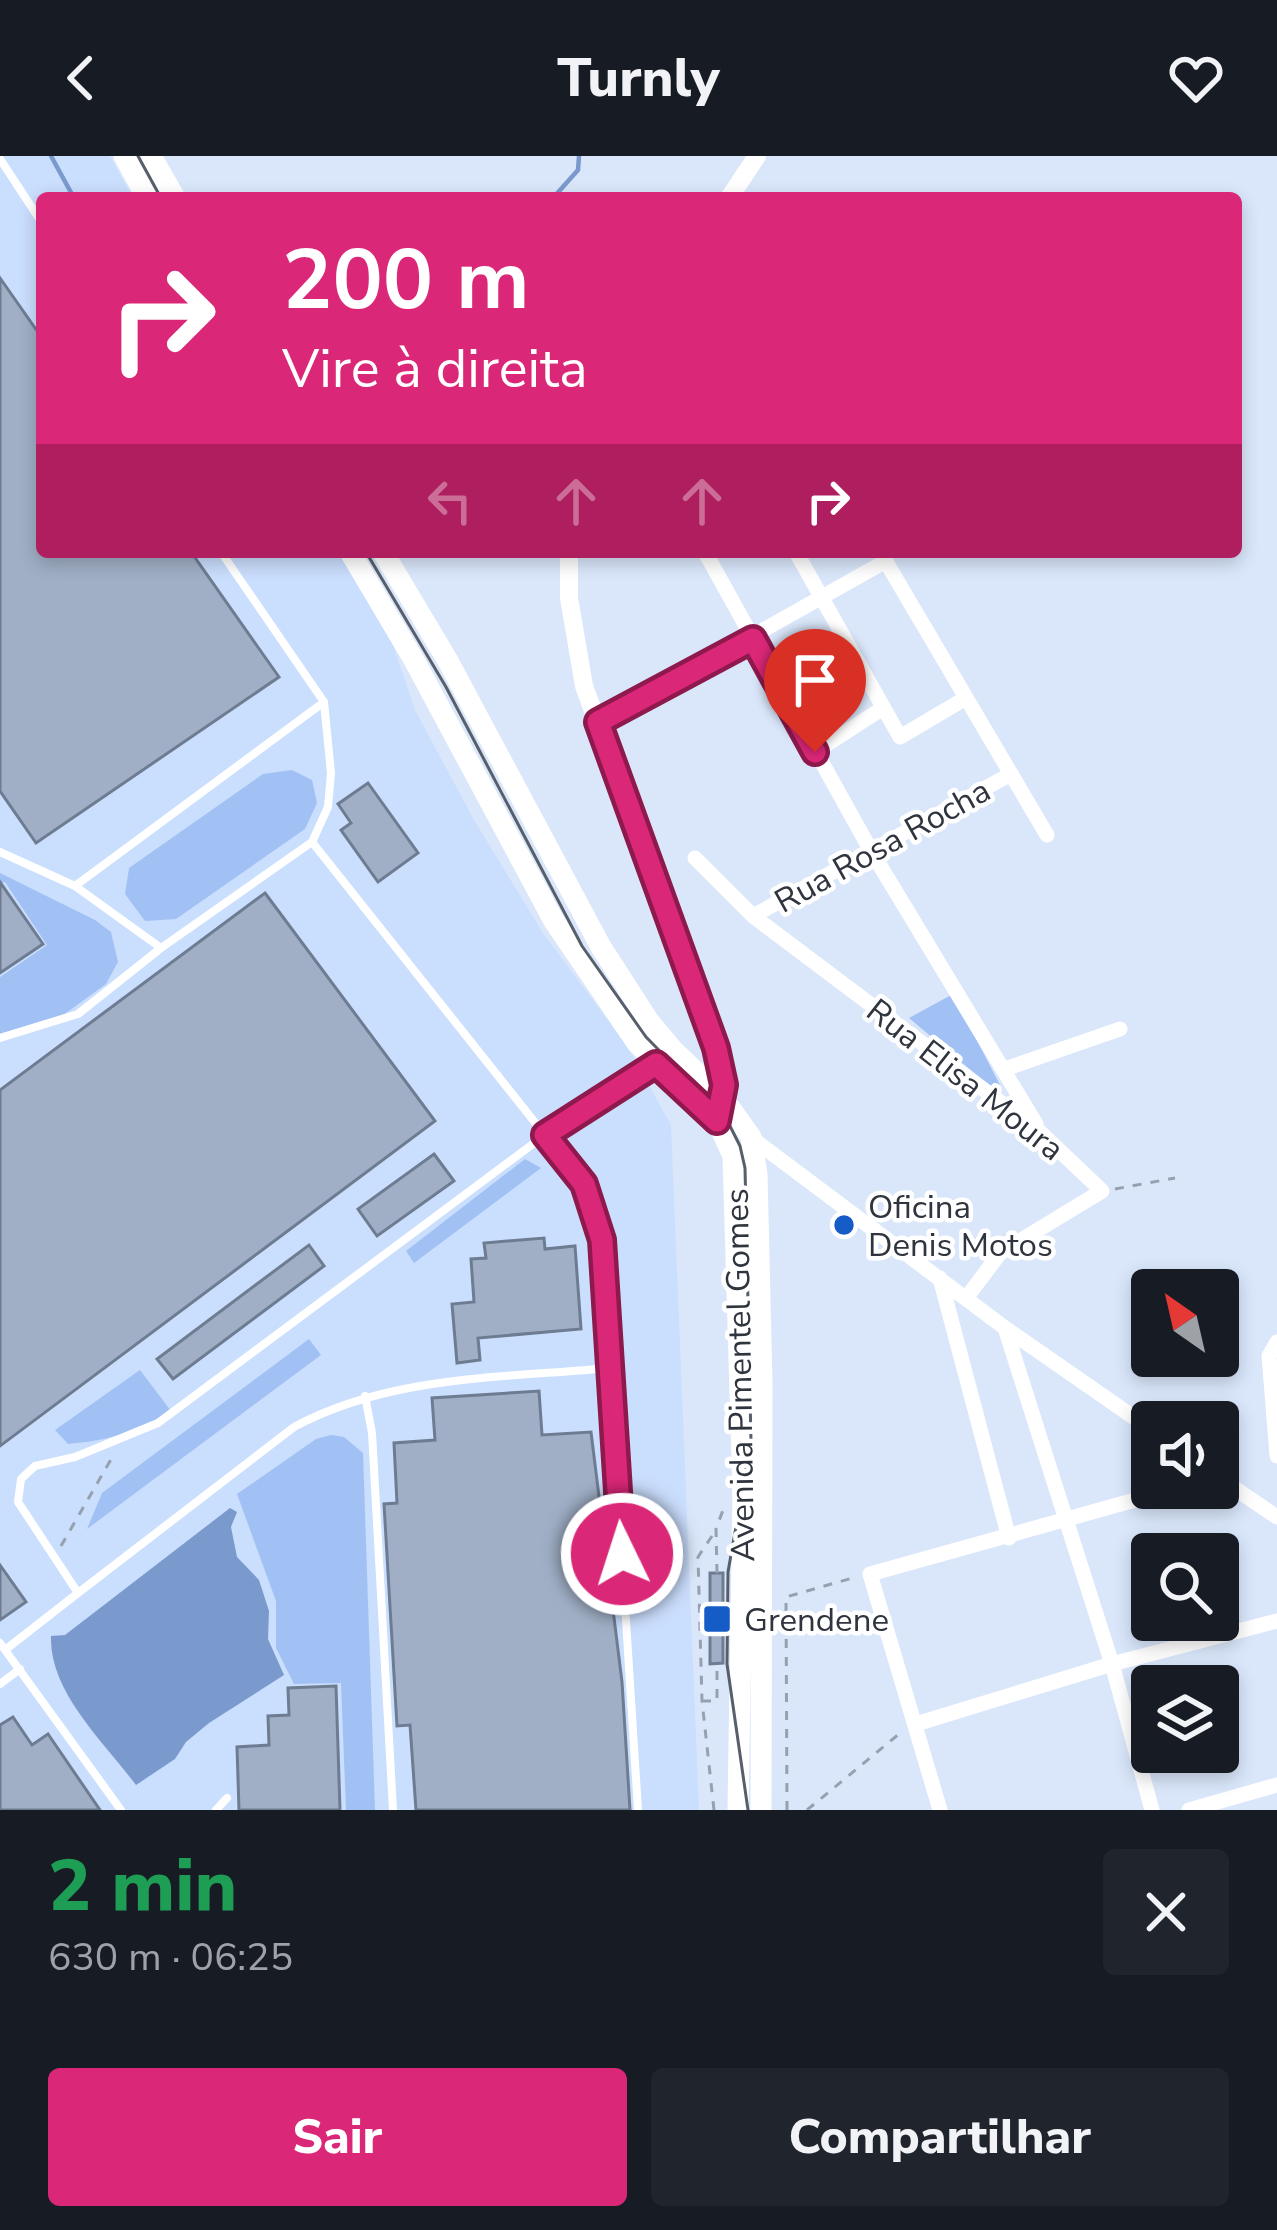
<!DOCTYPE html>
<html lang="pt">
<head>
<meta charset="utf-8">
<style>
  body { margin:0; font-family:"Nunito Sans",sans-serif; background:#20242c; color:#f1f3f6; height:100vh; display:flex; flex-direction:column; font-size:45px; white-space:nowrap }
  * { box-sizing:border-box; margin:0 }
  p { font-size:39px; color:#9ea1a6 }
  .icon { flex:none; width:66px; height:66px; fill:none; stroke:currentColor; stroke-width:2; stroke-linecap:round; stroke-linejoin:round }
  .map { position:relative; height:1654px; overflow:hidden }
  .panel { display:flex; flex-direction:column; background:#171b24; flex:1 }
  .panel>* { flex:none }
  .top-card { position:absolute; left:36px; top:36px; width:1206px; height:366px; border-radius:12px; box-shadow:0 6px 18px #0003; background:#db2777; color:#fff; overflow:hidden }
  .needle { width:78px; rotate:326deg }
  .fabs { position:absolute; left:1131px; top:1113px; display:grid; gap:24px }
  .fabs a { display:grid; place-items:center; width:108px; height:108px; border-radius:12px; background:#171b24; box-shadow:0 6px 18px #0003; font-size:60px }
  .pin { position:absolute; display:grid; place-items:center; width:102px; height:102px; color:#fff; margin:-123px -51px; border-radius:50% 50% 50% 0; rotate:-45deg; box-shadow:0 0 12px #0007 }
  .pin .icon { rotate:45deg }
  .me { position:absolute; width:132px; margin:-66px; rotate:356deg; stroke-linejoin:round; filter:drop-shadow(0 0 9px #0008) }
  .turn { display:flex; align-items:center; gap:42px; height:252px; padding:0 48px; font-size:54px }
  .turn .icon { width:156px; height:156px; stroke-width:2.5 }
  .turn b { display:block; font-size:84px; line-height:102px }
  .lanes { display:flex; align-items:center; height:114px; padding:0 48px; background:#0003; justify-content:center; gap:60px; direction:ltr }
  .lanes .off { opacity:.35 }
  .round { display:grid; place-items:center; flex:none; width:126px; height:126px; border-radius:12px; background:#20242c }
  .overview { display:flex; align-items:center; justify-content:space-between; height:204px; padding:0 48px }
  h1 { font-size:72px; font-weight:800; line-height:90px; color:#1e9e55 }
  .cta { display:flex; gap:24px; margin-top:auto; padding:24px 48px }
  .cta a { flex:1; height:138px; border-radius:12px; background:#db2777; color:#fff; font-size:48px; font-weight:800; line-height:138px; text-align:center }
  .cta a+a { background:#20242c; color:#f1f3f6 }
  header { display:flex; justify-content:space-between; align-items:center; height:156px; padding:0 48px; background:#171b24; font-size:54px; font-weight:800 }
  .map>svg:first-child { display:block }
  .built { fill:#cadefd }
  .green { fill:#a1c1f4 }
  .water { fill:#7a9acd }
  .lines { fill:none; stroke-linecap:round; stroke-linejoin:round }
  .stream { stroke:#7a9acd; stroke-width:4.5 }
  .building { fill:#a0afc6; stroke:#6e7c92; stroke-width:3 }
  .path { stroke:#96a1b0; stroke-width:3; stroke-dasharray:9 9; stroke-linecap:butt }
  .service { stroke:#fff; stroke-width:8 }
  .minor { stroke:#fff; stroke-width:15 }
  .tertiary { stroke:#fff; stroke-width:18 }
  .secondary { stroke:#fff; stroke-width:21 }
  .tram { stroke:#575f6a; stroke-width:3 }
  .route-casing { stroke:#8e194d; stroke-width:30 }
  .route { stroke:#db2777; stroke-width:21 }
  .poi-dot { fill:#155cc7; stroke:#fff; stroke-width:4.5 }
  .labels { text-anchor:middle; stroke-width:9; stroke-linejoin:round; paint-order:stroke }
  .street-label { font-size:33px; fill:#2f353e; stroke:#fff }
  .poi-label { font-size:33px; fill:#2f353e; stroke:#fff; text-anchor:start }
</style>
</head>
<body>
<header><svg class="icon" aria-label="back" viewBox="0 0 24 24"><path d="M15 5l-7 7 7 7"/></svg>Turnly<svg class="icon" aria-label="heart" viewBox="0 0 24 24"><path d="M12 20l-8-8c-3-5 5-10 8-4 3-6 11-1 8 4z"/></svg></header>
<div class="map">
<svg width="1277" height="1654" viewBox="0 0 1277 1654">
  <rect width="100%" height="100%" fill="#dae7fb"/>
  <path class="built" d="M 0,0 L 110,0 L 133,42 L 42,42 L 42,396 L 338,396 L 393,489 L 415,554 L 474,664 L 543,777 L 627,890 L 671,969 L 699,1654 L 0,1654 Z"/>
  <path class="green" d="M 292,614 L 312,624 L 317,647 L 305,673 L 176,763 L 145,765 L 125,738 L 129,712 L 263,618 Z
    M 0,717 L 95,764 L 111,776 L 118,806 L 106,828 L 55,865 L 0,878 L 0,821 L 47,789 L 5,726 L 0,728 Z
    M 953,838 L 1001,931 L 992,932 L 909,862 Z
    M 525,1003 L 541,1012 L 414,1107 L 406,1095 Z
    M 309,1183 L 321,1199 L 87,1373 L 102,1337 Z
    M 140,1214 L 171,1255 C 140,1276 105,1285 68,1288 L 55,1274 Z
    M 331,1279 L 344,1281 L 363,1297 L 375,1654 L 346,1654 L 341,1527 L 294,1528 L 276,1492 L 276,1445 L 237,1338 L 316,1283 Z"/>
  <path class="water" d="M 230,1352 L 237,1356 L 231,1371 L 237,1401 L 259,1424 L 269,1455 L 268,1483 L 284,1519 L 209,1567 L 186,1586 L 175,1603 L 136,1629 C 104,1586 49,1536 51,1480 L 65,1479 Z"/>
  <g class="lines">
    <path class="stream" d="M 51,0 L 74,42
      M 553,42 L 578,14 L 579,0"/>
  </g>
  <path class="building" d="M 0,122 L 42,182 L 42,396 L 191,396 L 279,521 L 36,687 L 0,635 Z
    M 368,627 L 418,697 L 378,726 L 341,674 L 351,667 L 338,648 Z
    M 0,726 L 43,788 L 0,817 Z
    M 265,737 L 435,965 L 0,1290 L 0,934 Z
    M 434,998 L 454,1025 L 377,1080 L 358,1053 Z
    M 544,1082 L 545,1093 L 575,1090 L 581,1173 L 478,1182 L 480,1204 L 457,1207 L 452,1148 L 474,1146 L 471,1103 L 486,1102 L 484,1087 Z
    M 309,1089 L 324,1110 L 173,1223 L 157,1203 Z
    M 539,1235 L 542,1279 L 591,1276 L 622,1526 L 630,1654 L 416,1654 L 410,1569 L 397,1570 L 384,1348 L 397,1347 L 394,1287 L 435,1284 L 432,1242 Z
    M 0,1409 L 26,1446 L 0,1464 Z
    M 710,1417 L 723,1417 L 723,1507 L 710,1508 Z
    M 336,1530 L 340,1654 L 239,1654 L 237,1591 L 269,1589 L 268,1560 L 289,1559 L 288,1532 Z
    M 13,1561 L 32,1589 L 48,1578 L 100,1654 L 0,1654 L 0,1569 Z"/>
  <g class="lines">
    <path class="path" d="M 1115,1033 L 1175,1022
      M 61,1390 L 113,1300
      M 717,1417 L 716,1373 L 723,1354
      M 702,1545 L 717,1545 L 717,1508
      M 714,1654 L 702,1545 L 698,1401 L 716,1374
      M 787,1654 L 786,1441 L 856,1421
      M 807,1654 L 899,1578"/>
    <path class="service" d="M 0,3 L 42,67
      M 312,686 L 545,979 L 158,1267 L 75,1301 L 35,1310 L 21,1323 L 18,1346 L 78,1437 L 294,1271 C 390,1219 504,1222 610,1212
      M 0,696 L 75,730 L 161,792
      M 75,730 L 324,546
      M 0,882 L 78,858 L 161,792 L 312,686 L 328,651 L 331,617 L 324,546 L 221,396
      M 365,1240 L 372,1277 L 393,1654
      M 0,1487 L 121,1654
      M 5,1494 L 78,1437
      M 0,1528 L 20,1513
      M 216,1654 L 227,1642
      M 638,1654 L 602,1084 L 584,1028 L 545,979 L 604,945 L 657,907"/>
    <path class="minor" d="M 705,396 L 870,693 L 1036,968
      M 796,396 L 900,581 L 966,542
      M 882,399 L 1047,679
      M 598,567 L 886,405
      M 815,596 L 883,552
      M 695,702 L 753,760 L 1040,976 L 1102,1035 L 1000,1097 L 967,1141
      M 753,760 L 1011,618
      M 1005,913 L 1120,873
      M 749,980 L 1005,1172 L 1152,1274
      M 940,1122 L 1009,1382
      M 1005,1172 L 1112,1508 L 1152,1654
      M 1277,1186 L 1269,1200 L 1277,1300
      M 1218,1321 L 1277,1361
      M 916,1568 L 1112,1508 L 1277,1465
      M 940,1654 L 870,1418 L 1178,1332
      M 1189,1654 L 1277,1629"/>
    <path class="tertiary" d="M 729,42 L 757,0
      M 569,396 L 569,442 L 584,530 L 716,892 L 723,920 L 722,947"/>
    <path class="secondary" d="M 124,0 L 147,42
      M 151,0 L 175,42
      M 350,396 L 414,504 L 554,765 L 637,887 L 717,965 L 733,1000 L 743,1337 L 738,1654
      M 383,396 L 448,505 L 601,791 L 648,864 L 672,893 L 723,942 L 751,981 L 757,1018 L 762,1227 L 761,1654"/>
    <path class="tram" d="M 138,0 L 161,42
      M 366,396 L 446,531 L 582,790 L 646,881 L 726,962 L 740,990 L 745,1012 L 751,1285 L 728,1416 L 727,1508 L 748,1654"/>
  </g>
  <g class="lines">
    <g class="route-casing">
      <path id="route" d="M 622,1398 L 602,1084 L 584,1028 L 545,979 L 656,908 L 717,965 L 724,929 L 716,892 L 598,566 L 753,483 L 815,596"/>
    </g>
    <use href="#route" class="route"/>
  </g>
  <g class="poi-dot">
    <circle cx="844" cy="1069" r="12"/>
    <rect x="702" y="1448" width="30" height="30" rx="6"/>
  </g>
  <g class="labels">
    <g class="street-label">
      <text transform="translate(882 689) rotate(-29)" y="12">Rua Rosa Rocha</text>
      <text transform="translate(966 923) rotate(38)" y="12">Rua Elisa Moura</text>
      <text transform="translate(739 1219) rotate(-91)" y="12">Avenida Pimentel Gomes</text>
    </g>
    <g class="poi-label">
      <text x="868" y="1062">Oficina<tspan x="868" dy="38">Denis Motos</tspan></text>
      <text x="744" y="1475">Grendene</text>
    </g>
  </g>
</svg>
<div class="fabs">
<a><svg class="needle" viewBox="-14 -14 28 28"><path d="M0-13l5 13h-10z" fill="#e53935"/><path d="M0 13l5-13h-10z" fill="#9ea1a6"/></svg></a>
<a><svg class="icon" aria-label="sound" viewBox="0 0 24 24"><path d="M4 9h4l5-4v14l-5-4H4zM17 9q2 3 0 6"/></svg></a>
<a><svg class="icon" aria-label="search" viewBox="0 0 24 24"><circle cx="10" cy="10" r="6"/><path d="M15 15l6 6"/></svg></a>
<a><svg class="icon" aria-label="layers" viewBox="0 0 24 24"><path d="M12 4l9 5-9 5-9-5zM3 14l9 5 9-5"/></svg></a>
</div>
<div class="pin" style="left:815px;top:596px;background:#d93025"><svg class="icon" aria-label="arrive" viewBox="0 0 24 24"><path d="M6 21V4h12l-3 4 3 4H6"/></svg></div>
<svg class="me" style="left:622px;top:1398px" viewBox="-20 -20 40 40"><circle r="17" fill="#db2777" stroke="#fff" stroke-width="3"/><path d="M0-11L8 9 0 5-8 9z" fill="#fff"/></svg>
<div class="top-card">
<div class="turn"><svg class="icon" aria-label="right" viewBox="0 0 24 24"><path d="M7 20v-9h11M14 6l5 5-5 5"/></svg><div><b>200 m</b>Vire à direita</div></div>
<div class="lanes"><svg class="icon off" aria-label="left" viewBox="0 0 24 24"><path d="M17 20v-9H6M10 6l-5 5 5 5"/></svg><svg class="icon off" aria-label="ahead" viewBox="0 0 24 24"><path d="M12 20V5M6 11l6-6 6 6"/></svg><svg class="icon off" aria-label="ahead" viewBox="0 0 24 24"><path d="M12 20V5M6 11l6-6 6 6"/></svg><svg class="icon" aria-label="right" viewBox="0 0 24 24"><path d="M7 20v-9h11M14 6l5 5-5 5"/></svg></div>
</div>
</div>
<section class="panel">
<div class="overview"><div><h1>2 min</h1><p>630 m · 06:25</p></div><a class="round"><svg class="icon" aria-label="close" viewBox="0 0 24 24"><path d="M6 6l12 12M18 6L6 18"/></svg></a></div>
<div class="cta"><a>Sair</a><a>Compartilhar</a></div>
</section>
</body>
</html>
